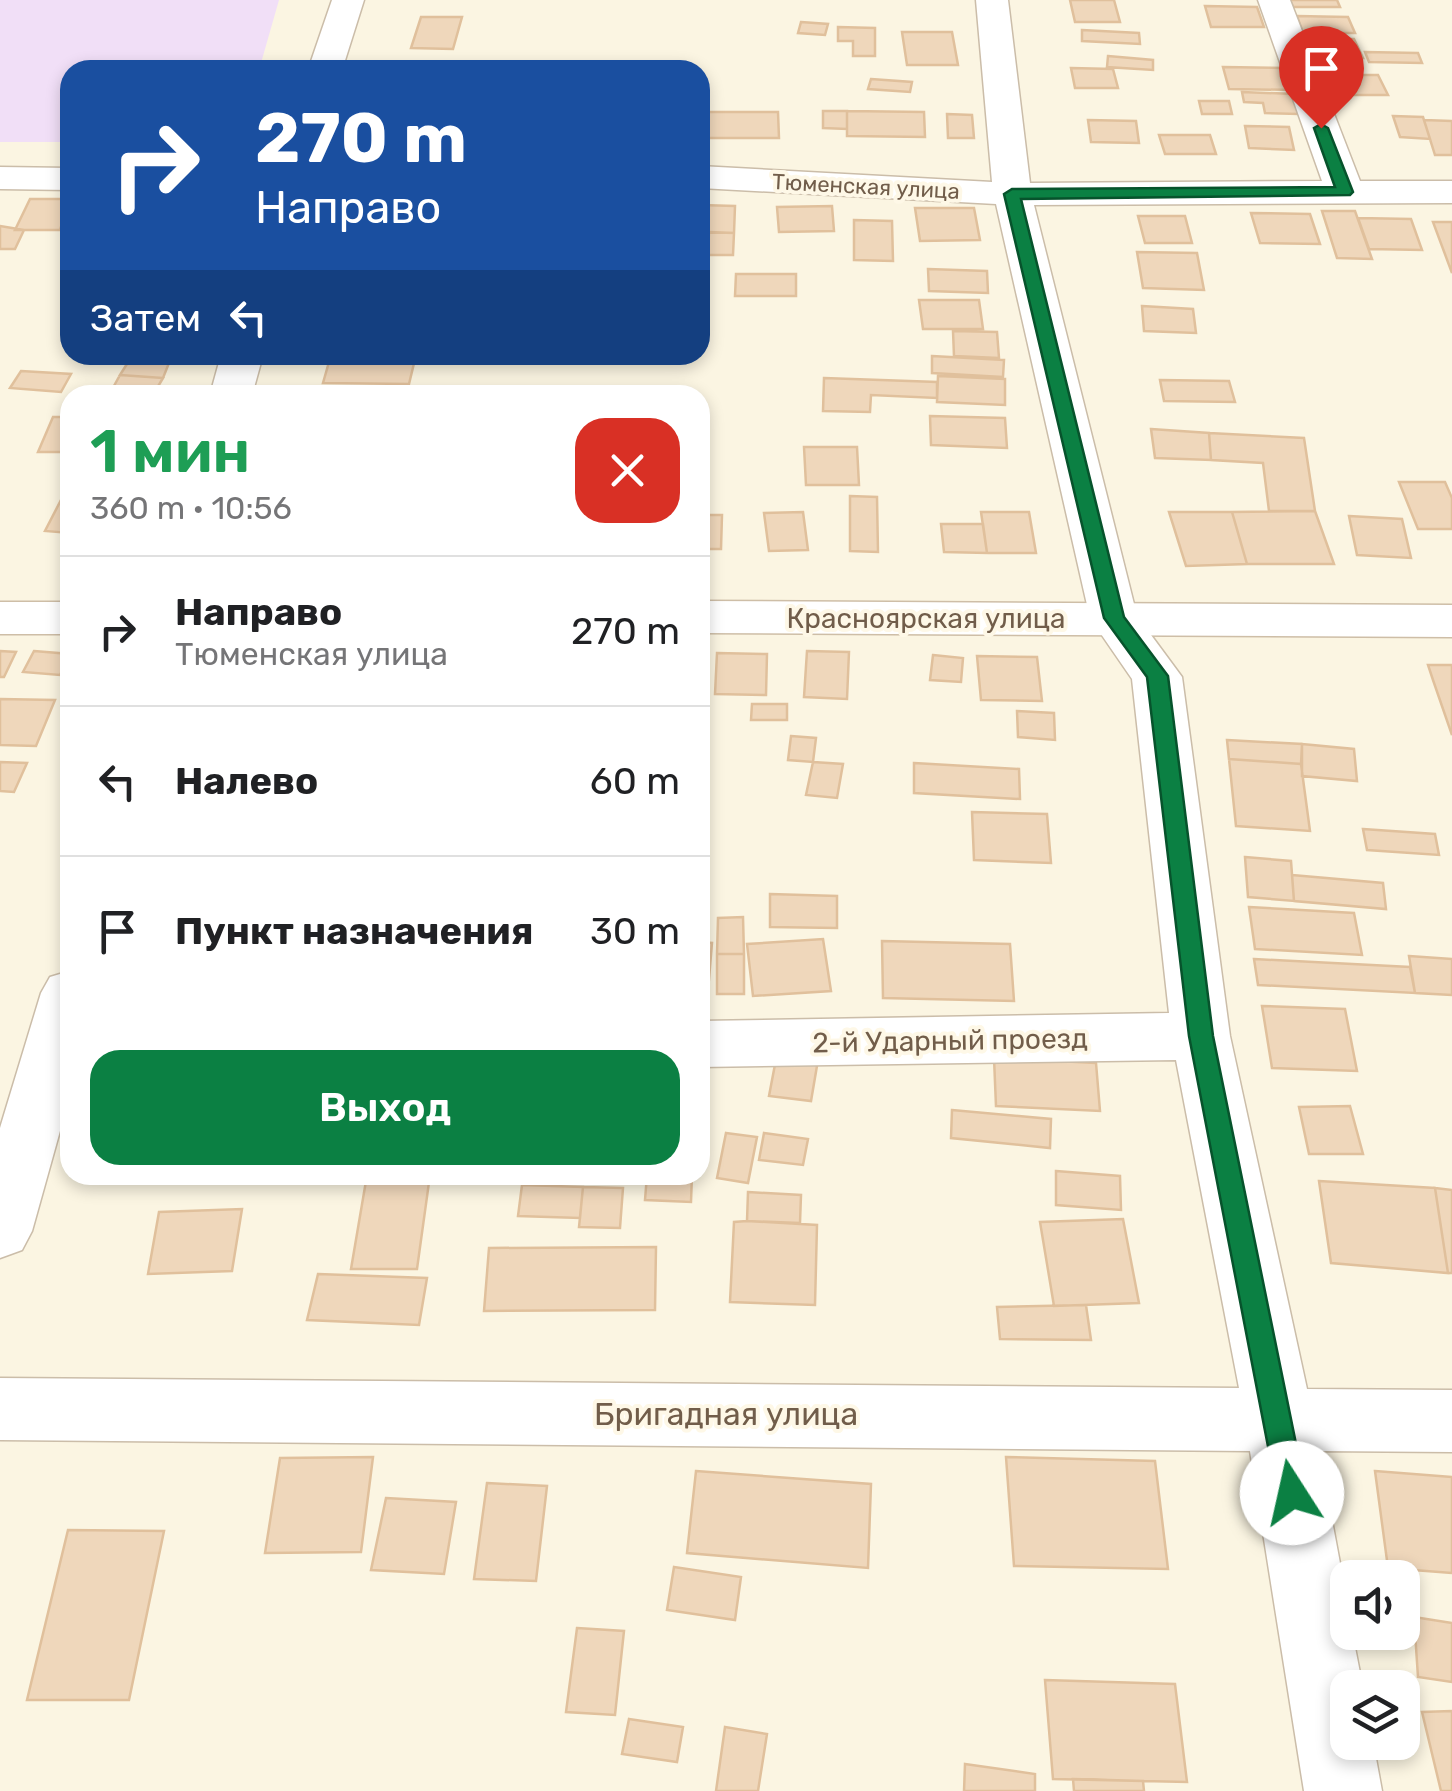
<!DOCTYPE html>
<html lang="ru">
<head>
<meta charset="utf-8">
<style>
  body { margin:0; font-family:Rubik,sans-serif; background:#f2f2f2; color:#202124; height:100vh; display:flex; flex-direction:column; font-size:38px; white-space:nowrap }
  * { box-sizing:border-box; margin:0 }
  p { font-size:32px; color:#757577 }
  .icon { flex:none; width:55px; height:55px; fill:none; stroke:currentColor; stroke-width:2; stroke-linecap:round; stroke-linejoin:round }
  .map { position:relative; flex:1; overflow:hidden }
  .side { position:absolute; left:60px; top:385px; width:650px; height:800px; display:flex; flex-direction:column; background:#fff; border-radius:30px; box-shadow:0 5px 15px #0003 }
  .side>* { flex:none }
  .guide { position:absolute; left:60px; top:60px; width:650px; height:305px; border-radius:30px; box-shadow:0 5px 15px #0003; background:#1a4fa0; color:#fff; overflow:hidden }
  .controls { position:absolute; left:1330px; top:1560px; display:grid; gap:20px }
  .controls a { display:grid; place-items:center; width:90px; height:90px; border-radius:20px; background:#fff; box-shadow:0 5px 15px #0003; font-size:50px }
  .pin { position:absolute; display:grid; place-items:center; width:85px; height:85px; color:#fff; margin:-102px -42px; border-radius:50% 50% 50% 0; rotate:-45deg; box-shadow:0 0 10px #0007 }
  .pin .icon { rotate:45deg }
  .me { position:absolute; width:110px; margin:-55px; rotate:350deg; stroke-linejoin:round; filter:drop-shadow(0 0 8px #0008) }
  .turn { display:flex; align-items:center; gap:35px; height:210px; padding:0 30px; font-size:45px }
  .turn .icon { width:130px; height:130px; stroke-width:2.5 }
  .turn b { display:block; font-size:70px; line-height:85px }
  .then { display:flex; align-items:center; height:95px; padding:0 30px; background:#0003; gap:20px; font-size:38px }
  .round { display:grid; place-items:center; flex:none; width:105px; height:105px; border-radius:30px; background:#f2f2f2 }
  .overview { display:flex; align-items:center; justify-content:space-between; height:170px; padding:0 30px }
  h1 { font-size:60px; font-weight:600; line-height:75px; color:#1e9e55 }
  .action { display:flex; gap:20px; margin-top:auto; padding:20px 30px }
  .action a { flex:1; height:115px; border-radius:30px; background:#0b8043; color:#fff; font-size:40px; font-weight:600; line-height:115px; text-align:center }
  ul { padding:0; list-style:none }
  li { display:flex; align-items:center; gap:30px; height:150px; padding:0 30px; border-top:2px solid #e0e0e0 }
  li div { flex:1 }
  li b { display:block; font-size:38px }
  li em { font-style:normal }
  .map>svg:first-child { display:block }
  .education { fill:#f1dff7 }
  .building { fill:#efd7bb; stroke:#e0c09c; stroke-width:2.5 }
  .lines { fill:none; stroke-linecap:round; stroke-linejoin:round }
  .minor-casing { stroke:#cbbda9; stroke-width:3 }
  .secondary-casing { stroke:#cebea7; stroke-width:3 }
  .minor { fill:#fff; fill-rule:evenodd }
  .secondary { fill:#fff; fill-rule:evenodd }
  .route { fill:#0b8043; stroke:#07532c; stroke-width:2.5 }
  .labels { text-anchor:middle; stroke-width:8; stroke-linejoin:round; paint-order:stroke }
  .far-street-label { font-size:22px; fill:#715d4a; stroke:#fef8e7 }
  .street-label { font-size:28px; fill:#715d4a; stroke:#fef8e7 }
  .near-street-label { font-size:32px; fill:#715d4a; stroke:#fef8e7 }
</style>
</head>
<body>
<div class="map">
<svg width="1452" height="1791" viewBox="0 0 1452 1791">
  <rect width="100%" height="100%" fill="#fbf5e2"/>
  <path class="education" d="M 0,0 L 279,0 L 259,70 L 70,70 L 70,142 L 0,142 Z"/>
  <path class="building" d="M 1070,0 L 1114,0 L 1120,22 L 1075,22 Z
    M 1290,0 L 1337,0 L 1340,7 L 1293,7 Z
    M 1205,6 L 1257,7 L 1264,27 L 1211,27 Z
    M 1297,16 L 1348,17 L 1355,33 L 1303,33 Z
    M 421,17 L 462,17 L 453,49 L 411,48 Z
    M 801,22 L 828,24 L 825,35 L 798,33 Z
    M 838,27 L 875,28 L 875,56 L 853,56 L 853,41 L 838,41 Z
    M 1082,30 L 1139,33 L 1140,44 L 1082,41 Z
    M 902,32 L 952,32 L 958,65 L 907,65 Z
    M 1306,39 L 1354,39 L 1363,58 L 1315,58 Z
    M 1365,52 L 1418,53 L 1422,63 L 1369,62 Z
    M 1108,56 L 1153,60 L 1153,70 L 1107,67 Z
    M 1223,67 L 1287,68 L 1295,90 L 1229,89 Z
    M 1071,68 L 1113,69 L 1118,88 L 1075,88 Z
    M 1319,75 L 1378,75 L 1388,95 L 1327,95 Z
    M 871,79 L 912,82 L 910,92 L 868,89 Z
    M 1242,92 L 1294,94 L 1298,114 L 1265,113 L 1263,103 L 1244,102 Z
    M 1199,101 L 1229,101 L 1232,114 L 1202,114 Z
    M 823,111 L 847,111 L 847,129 L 823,128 Z
    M 847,111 L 924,112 L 925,137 L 847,136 Z
    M 700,112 L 778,112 L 779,138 L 700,138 Z
    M 947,114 L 972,115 L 974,138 L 948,138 Z
    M 1393,116 L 1423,117 L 1430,139 L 1400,137 Z
    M 1088,120 L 1136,121 L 1139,143 L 1091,142 Z
    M 1424,120 L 1452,121 L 1452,155 L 1435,155 Z
    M 1245,126 L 1289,127 L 1294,150 L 1249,148 Z
    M 1159,135 L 1210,135 L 1216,154 L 1165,154 Z
    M 30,199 L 70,199 L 60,230 L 15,230 Z
    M 700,205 L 735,206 L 734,233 L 700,232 Z
    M 832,206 L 834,231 L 779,232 L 777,207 Z
    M 915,208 L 974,208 L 980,240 L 920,241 Z
    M 1322,211 L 1355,211 L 1372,259 L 1337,258 Z
    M 1251,213 L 1310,214 L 1320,244 L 1260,243 Z
    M 1138,216 L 1185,216 L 1192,243 L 1145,243 Z
    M 1358,218 L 1411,219 L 1422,250 L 1369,249 Z
    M 854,220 L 892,221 L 893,261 L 854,260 Z
    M 1433,222 L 1452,222 L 1452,273 Z
    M 0,226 L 24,230 L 15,249 L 0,249 Z
    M 709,232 L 734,233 L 733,255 L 708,255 Z
    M 1137,252 L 1197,253 L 1204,290 L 1143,288 Z
    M 928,269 L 987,271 L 988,293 L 929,291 Z
    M 736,274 L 796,274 L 796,296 L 735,296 Z
    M 919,300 L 979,300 L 983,329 L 923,329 Z
    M 1142,306 L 1193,309 L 1196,333 L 1144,331 Z
    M 953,331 L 997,332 L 999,358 L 954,356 Z
    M 331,355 L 416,355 L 409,384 L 323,383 Z
    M 132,356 L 171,358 L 163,378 L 120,375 Z
    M 932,356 L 1004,360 L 1003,377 L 932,373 Z
    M 21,371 L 71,374 L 61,392 L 10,388 Z
    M 120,375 L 163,378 L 153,395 L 109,395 Z
    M 938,376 L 1005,379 L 1005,405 L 937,402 Z
    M 824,378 L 937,382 L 937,398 L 871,395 L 870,412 L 823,411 Z
    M 1160,380 L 1229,381 L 1235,402 L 1164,401 Z
    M 930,416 L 1005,418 L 1007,448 L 931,445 Z
    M 53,417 L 70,417 L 70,452 L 38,452 Z
    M 1151,429 L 1209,433 L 1211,460 L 1155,458 Z
    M 1209,433 L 1304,438 L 1315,511 L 1269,511 L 1263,463 L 1211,460 Z
    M 804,447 L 857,447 L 859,485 L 806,485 Z
    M 1399,482 L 1445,482 L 1452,498 L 1452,529 L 1418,529 Z
    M 63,496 L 70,497 L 70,533 L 45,531 Z
    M 850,496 L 877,497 L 878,552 L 850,551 Z
    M 1315,511 L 1334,564 L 1247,564 L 1232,512 Z
    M 803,512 L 808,550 L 769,551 L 764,513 Z
    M 981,512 L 1029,512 L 1036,553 L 987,553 Z
    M 1169,512 L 1232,512 L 1247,564 L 1186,566 Z
    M 700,515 L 722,515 L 721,549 L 700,549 Z
    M 1349,516 L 1402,519 L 1411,558 L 1357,555 Z
    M 941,524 L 983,524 L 987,553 L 944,552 Z
    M 0,651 L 16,652 L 4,677 L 0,677 Z
    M 34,651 L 70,654 L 70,655 L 60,675 L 23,672 Z
    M 807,651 L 849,652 L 847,699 L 804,697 Z
    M 717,653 L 767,654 L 766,695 L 715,694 Z
    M 933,655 L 963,658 L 961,682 L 930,680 Z
    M 977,656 L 1037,657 L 1042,701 L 981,700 Z
    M 1428,665 L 1452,665 L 1452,735 L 1433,680 Z
    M 0,699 L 55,700 L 36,746 L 0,745 Z
    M 752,704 L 787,704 L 787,720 L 751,720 Z
    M 1017,711 L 1054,713 L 1055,740 L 1018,737 Z
    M 791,736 L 816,738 L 813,762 L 788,760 Z
    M 1227,740 L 1302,744 L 1301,764 L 1229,759 Z
    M 1302,744 L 1354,749 L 1357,781 L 1302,776 Z
    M 1229,759 L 1301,764 L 1310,831 L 1236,826 Z
    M 0,762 L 27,763 L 14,792 L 0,791 Z
    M 813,762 L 843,764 L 837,798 L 806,795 Z
    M 914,763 L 1019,769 L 1020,799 L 914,793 Z
    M 972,812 L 1047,814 L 1051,863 L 974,860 Z
    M 1363,829 L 1435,834 L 1439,855 L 1367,850 Z
    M 1245,857 L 1291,861 L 1294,901 L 1248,897 Z
    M 1292,875 L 1383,883 L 1386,909 L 1294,901 Z
    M 770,894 L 837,896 L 837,928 L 770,927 Z
    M 1249,907 L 1354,913 L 1362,955 L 1255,949 Z
    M 743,917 L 744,954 L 717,954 L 718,918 Z
    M 823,939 L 831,991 L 753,996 L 747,944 Z
    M 882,941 L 1010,944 L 1014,1001 L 883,998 Z
    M 700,942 L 712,943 L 707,1003 L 700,1003 Z
    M 717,954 L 744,954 L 744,994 L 717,994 Z
    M 1409,956 L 1452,959 L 1452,995 L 1415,993 Z
    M 1254,959 L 1410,967 L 1415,993 L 1258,985 Z
    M 1262,1006 L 1345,1009 L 1357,1071 L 1272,1068 Z
    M 777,1054 L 818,1060 L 811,1101 L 769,1096 Z
    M 994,1058 L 1096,1063 L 1100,1111 L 996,1106 Z
    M 1350,1106 L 1363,1154 L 1309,1154 L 1299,1107 Z
    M 952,1110 L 1051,1119 L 1050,1148 L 951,1138 Z
    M 726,1133 L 757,1137 L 748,1183 L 717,1178 Z
    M 764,1133 L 808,1139 L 803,1165 L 759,1160 Z
    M 1056,1171 L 1120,1176 L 1121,1210 L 1056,1205 Z
    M 367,1175 L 430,1175 L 417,1269 L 351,1269 Z
    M 647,1175 L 692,1175 L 691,1202 L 645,1200 Z
    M 1319,1181 L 1435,1188 L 1448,1273 L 1331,1263 Z
    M 522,1185 L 583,1187 L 580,1218 L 518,1216 Z
    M 583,1187 L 623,1188 L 620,1228 L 579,1227 Z
    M 1435,1188 L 1452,1190 L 1452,1273 L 1448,1273 Z
    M 748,1192 L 801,1195 L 800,1223 L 747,1221 Z
    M 242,1209 L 232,1271 L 148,1274 L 159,1212 Z
    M 1123,1219 L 1139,1303 L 1054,1306 L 1040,1222 Z
    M 747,1221 L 817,1225 L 815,1305 L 730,1302 L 734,1222 Z
    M 656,1247 L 655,1310 L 484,1311 L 489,1248 Z
    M 318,1274 L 427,1278 L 419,1325 L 307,1320 Z
    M 1086,1305 L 1091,1340 L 1000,1339 L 997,1307 Z
    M 373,1457 L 361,1552 L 265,1553 L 280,1458 Z
    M 1006,1457 L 1155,1461 L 1168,1569 L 1014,1566 Z
    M 696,1471 L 871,1484 L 868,1568 L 687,1553 Z
    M 1375,1471 L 1452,1477 L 1452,1573 L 1388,1568 Z
    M 487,1483 L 547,1486 L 536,1581 L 474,1579 Z
    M 386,1498 L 456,1502 L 444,1574 L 371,1570 Z
    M 68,1530 L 164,1531 L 129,1700 L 27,1700 Z
    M 674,1567 L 741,1577 L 735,1620 L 667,1610 Z
    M 1414,1617 L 1452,1623 L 1452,1682 L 1418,1677 Z
    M 577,1628 L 624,1631 L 615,1715 L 566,1712 Z
    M 1045,1680 L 1175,1684 L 1187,1782 L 1053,1779 Z
    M 1452,1711 L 1452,1791 L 1441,1791 L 1422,1712 Z
    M 629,1719 L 683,1727 L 677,1762 L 622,1754 Z
    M 725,1727 L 767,1734 L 758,1791 L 716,1791 Z
    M 965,1764 L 1035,1774 L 1035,1791 L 964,1791 Z
    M 1073,1779 L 1143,1781 L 1144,1791 L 1074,1791 Z"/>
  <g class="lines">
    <g class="minor-casing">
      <path id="minor" d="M 332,0 L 364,0 L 342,70 L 308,70 Z
        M 976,0 L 1008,0 L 1030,183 L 1322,181 L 1258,0 L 1290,0 L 1360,181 L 1452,181 L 1452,203 L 1034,205 L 1137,616 L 1182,677 L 1230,1036 L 1307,1389 L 1452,1390 L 1452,1452 L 1319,1451 L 1348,1606 L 1348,1632 L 1352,1632 L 1363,1688 L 1348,1688 L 1348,1742 L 1373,1742 L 1382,1791 L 1304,1791 L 1250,1451 L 0,1440 L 0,1378 L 1239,1388 L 1176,1060 L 700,1067 L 700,1021 L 1169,1013 L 1132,679 L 1090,618 L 996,204 L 700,188 L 700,166 L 992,182 Z
        M 0,167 L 70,168 L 70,190 L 0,189 Z
        M 221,355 L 263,355 L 252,395 L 210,395 Z
        M 70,971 L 70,1095 L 32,1231 L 22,1250 L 0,1258 L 0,1128 L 41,993 L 50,977 Z"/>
    </g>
    <g class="secondary-casing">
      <path id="secondary" d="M 700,601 L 1452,605 L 1452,637 L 700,633 Z
        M 0,602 L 70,602 L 70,634 L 0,634 Z"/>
    </g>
    <use href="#minor" class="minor"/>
    <use href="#secondary" class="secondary"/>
  </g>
  <path class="route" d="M 1321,124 L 1328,128 L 1353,192 L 1350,195 L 1021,199 L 1124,617 L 1168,676 L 1213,1036 L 1306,1493 L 1302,1503 L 1292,1507 L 1282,1503 L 1277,1493 L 1189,1036 L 1147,677 L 1104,618 L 1004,194 L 1012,189 L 1335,187 L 1314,128 Z"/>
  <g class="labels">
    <g class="far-street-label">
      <text transform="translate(866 186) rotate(3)" y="8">Тюменская улица</text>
    </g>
    <g class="street-label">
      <text x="926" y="628">Красноярская улица</text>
      <text transform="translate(950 1040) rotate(-1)" y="10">2-й Ударный проезд</text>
    </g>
    <g class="near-street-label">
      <text x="726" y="1425">Бригадная улица</text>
    </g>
  </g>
</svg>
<div class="controls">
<a><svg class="icon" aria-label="sound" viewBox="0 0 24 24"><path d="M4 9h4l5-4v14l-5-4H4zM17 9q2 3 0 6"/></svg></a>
<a><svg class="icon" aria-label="layers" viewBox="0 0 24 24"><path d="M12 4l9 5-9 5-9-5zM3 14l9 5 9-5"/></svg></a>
</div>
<div class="pin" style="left:1321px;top:128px;background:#d93025"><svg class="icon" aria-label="arrive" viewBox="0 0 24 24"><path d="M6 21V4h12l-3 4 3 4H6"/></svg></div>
<svg class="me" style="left:1292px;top:1493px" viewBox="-20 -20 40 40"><circle r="19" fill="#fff"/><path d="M0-13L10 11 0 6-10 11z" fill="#0b8043"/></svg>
<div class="guide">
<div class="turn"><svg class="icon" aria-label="right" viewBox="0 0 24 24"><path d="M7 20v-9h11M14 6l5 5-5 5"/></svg><div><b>270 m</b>Направо</div></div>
<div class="then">Затем<svg class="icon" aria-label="left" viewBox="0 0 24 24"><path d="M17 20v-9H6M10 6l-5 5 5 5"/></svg></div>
</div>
<section class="side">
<div class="overview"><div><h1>1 мин</h1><p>360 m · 10:56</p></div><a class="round" style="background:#d93025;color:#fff"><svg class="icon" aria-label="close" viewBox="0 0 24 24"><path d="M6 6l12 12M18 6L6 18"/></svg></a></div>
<ul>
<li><svg class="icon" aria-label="right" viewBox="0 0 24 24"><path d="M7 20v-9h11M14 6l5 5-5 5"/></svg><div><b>Направо</b><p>Тюменская улица</p></div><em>270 m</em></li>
<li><svg class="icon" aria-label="left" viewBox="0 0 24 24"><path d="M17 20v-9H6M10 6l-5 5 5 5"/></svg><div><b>Налево</b></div><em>60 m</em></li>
<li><svg class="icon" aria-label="arrive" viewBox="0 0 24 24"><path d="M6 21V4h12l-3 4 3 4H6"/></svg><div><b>Пункт назначения</b></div><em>30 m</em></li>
</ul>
<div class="action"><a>Выход</a></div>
</section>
</div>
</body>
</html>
